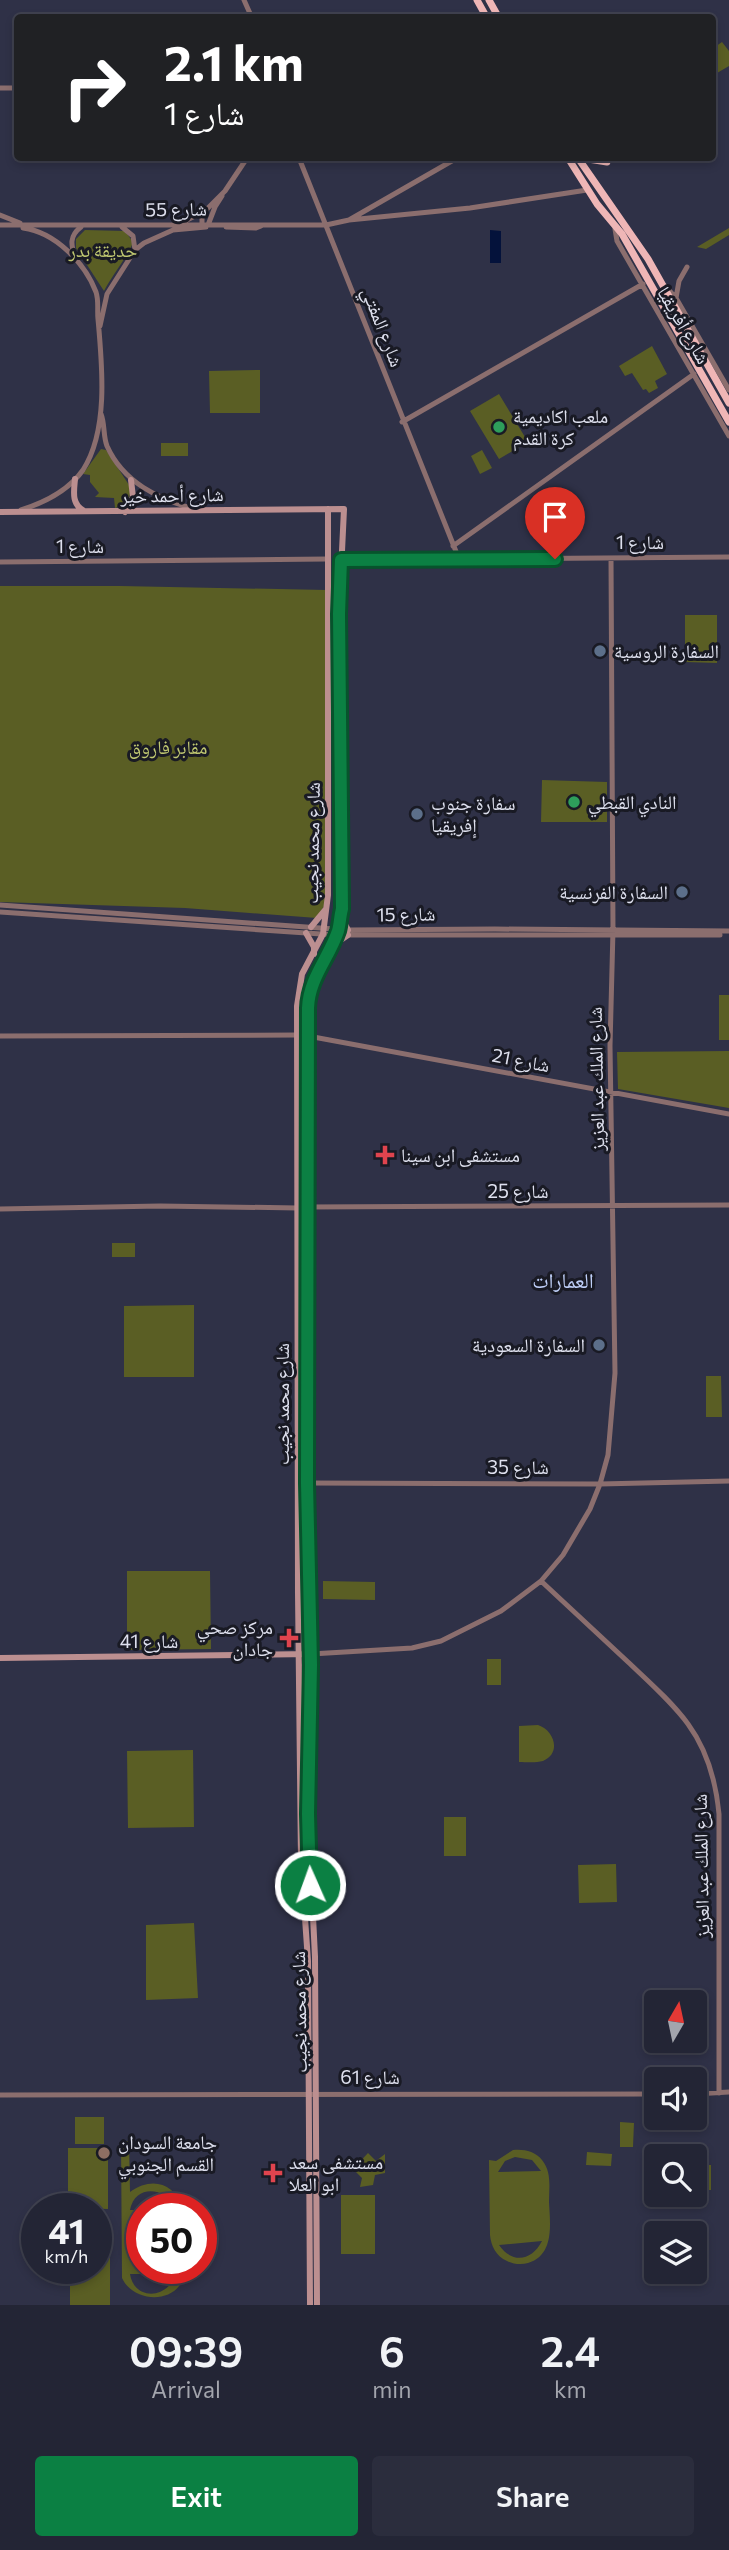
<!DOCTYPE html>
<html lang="en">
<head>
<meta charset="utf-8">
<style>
  body { margin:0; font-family:Commissioner,"Noto Naskh Arabic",sans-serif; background:#2b2d3d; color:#f1f3f6; height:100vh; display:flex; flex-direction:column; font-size:26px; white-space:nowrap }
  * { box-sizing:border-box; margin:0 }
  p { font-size:23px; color:#a3a5ad }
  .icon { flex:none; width:38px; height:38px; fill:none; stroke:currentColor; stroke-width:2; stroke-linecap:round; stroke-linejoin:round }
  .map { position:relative; height:2305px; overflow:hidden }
  .drawer { display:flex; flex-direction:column; background:#232535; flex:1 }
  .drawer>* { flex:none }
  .hud { position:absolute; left:14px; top:14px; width:702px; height:147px; border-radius:7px; box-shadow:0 4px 10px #0003,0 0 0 2px #404250; background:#202124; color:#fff; overflow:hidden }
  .needle { width:46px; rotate:9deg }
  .fabs { position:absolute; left:644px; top:1990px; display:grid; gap:14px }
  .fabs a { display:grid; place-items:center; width:63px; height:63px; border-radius:7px; background:#232535; box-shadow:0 4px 10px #0003,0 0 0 2px #404250; font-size:35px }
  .speed { position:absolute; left:21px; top:2193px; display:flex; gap:14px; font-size:35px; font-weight:700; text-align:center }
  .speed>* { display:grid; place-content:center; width:91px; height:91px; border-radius:50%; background:#232535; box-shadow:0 4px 10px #0003,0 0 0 2px #404250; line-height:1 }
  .speed small { font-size:18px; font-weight:400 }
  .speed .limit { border:10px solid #d22; background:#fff; color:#111 }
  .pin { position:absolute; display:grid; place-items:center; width:60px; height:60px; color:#fff; margin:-72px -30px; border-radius:50% 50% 50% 0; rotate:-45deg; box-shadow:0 0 7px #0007 }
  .pin .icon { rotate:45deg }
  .me { position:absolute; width:77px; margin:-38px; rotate:358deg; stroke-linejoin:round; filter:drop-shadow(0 0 5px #0008) }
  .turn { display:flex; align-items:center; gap:24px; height:147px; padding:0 35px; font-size:32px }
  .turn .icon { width:91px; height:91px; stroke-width:2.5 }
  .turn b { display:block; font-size:49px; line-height:60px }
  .eta { display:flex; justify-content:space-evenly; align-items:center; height:119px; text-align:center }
  .eta b { font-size:42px; font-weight:600; line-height:49px }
  .primary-button { display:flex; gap:14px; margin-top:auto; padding:14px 35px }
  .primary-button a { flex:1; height:80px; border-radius:7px; background:#0b8043; color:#fff; font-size:28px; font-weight:600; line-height:80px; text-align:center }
  .primary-button a+a { background:#2b2d3d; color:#f1f3f6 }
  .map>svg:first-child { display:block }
  .green { fill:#5a5e24; fill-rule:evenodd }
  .water { fill:#04123b }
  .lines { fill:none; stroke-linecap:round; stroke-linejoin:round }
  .tertiary { stroke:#8b6e6e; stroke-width:5 }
  .secondary { stroke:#bc8f90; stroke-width:6 }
  .trunk { stroke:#efb6b6; stroke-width:7 }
  .route-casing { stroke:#07532c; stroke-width:18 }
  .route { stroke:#0b8043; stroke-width:12 }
  .leisure-dot { fill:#2e9e5b; stroke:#191a24; stroke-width:2.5 }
  .service-dot { fill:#5c6f8a; stroke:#191a24; stroke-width:2.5 }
  .health-dot { fill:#e0444e; stroke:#191a24; stroke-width:2.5 }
  .education-dot { fill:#8d6e63; stroke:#191a24; stroke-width:2.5 }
  .labels { text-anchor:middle; stroke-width:6; stroke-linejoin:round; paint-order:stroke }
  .street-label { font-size:19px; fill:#dee0ee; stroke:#191a24 }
  .park-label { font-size:19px; fill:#c0c871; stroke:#191a24 }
  .poi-label { font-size:19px; fill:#dee0ee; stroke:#191a24; text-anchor:start }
  .neighbourhood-label { font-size:21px; fill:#bfcff8; stroke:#191a24 }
</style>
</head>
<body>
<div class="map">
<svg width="729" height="2305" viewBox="0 0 729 2305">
  <rect width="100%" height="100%" fill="#2f3147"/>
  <path class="green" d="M 722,42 L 729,51 L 729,66 L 712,76 L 712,49 Z
    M 729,228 L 729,235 L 706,249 L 697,247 Z
    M 85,230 L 125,231 L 133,242 C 131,251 110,279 104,291 L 76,248 L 76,239 Z
    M 652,346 L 667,374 L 655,381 L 658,388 L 649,393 L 646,389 L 643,390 L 632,373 L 625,376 L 619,366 Z
    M 260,370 L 260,413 L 210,413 L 209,371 Z
    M 499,394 L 528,442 L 499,459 L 470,411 Z
    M 161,443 L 188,443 L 188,456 L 161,456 Z
    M 101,449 L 106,450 L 131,488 L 128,504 L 115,508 L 114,498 L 95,497 L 99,493 L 90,482 L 90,475 L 83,474 Z
    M 482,450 L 492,468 L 480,474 L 471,456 Z
    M 0,586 L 120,586 L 327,590 L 326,903 L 317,918 L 185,908 L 0,902 Z
    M 685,615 L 717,615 L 717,663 L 685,662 Z
    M 542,780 L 607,782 L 607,822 L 541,822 Z
    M 719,995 L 729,995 L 729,1040 L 719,1040 Z
    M 729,1051 L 729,1108 L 618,1089 L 617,1052 Z
    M 112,1243 L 135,1243 L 135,1257 L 112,1257 Z
    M 194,1305 L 194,1377 L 124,1377 L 124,1306 Z
    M 721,1376 L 722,1417 L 706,1417 L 706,1376 Z
    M 127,1571 L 210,1571 L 211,1649 L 127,1650 Z
    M 323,1581 L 375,1582 L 375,1600 L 323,1599 Z
    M 487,1659 L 501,1659 L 501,1685 L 487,1685 Z
    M 538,1725 C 554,1730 562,1753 543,1761 C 536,1763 526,1762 519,1762 L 519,1726 Z
    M 193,1750 L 194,1827 L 128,1828 L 127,1751 Z
    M 444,1817 L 466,1817 L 466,1856 L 444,1856 Z
    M 616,1864 L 617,1902 L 579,1903 L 578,1865 Z
    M 194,1923 L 198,1998 L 146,2000 L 146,1925 Z
    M 75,2117 L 104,2117 L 104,2144 L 75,2144 Z
    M 620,2122 L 634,2123 L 633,2147 L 620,2147 Z
    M 129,2141 L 130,2192 C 152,2176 174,2183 183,2208 L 175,2208 C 166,2187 135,2184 130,2210 L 142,2210 L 142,2268 L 185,2268 C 184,2305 134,2305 122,2278 L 121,2142 ZM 130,2274 L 175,2274 L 175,2275 C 168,2299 134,2301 130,2274 Z
    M 68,2148 L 108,2148 L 108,2209 L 68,2208 Z
    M 513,2150 C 524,2149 535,2151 542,2160 C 552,2172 549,2188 549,2202 C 550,2223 555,2255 528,2263 C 521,2265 513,2264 507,2261 C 496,2256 491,2246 490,2235 L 489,2160 L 496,2161 ZM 515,2157 L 532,2160 L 541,2171 L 498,2172 L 505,2161 ZM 542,2241 C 532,2261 512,2264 499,2245 Z
    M 587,2152 L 612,2154 L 611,2166 L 586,2165 Z
    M 368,2153 L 376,2161 L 385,2154 L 385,2173 L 375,2175 L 373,2185 L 360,2187 L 362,2178 L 353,2169 Z
    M 695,2165 L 711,2165 L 711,2190 L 695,2190 Z
    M 341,2195 L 375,2195 L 375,2254 L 341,2254 Z
    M 96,2251 L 110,2251 L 110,2305 L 70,2305 L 70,2268 L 96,2268 Z"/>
  <path class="water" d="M 490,230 L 501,231 L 501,263 L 490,263 Z"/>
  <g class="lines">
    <path class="tertiary" d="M 244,0 L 252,18
      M 0,88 L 18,88
      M 299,158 L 459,559
      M 0,215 L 20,223
      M 349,220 L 457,158
      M 183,222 L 205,211
      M 0,225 L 326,225 L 349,220 L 470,208 L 587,190
      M 208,225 L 215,207 L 222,196
      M 202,226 L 202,217 L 205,211 L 225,191 L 247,158
      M 122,227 L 133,236 L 135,250
      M 226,227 L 256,228 L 261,226
      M 615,229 L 617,241 L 729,436
      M 75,258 C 71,245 69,236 81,227
      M 665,286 L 676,298 L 729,390
      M 676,298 L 679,281 L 687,267
      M 100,326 L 107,294 L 135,250 L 144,243 L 173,230 L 206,227
      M 101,414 C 105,424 103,436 107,446 C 123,482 158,499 194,509
      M 402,422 L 643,284
      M 21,510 C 43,503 69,490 83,470 C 109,430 102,364 98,319 C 97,310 99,301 96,292 C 85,263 55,232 23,228
      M 453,546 L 694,374
      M 341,560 L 729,557
      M 0,562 L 327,559
      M 0,905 L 348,930 L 495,929 L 729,931
      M 0,912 L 336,935 L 720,935
      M 0,1036 L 297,1035
      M 308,1036 L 729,1114
      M 308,1207 L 729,1205
      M 0,1209 L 160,1206 L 298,1208
      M 307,1483 L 600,1484 L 729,1481
      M 541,1581 C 570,1608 599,1635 628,1662 C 648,1681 671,1701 688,1724 C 707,1750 716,1782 719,1814 L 719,2093
      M 311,1654 L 412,1648 L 441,1641 L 501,1611 L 541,1581 L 563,1555 L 590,1509 L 600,1484 L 608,1455 L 615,1373 L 610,1046 L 613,930 L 611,558
      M 695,2094 L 729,2092
      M 0,2095 L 656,2094"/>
    <path class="secondary" d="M 75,479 C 74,491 71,504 84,511
      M 0,512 L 344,509 L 339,614 L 342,909 C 340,916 341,924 338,931 C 329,958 309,978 308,1008 L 307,1483 L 311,1665 L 308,1814 L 315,1957 L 317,2305
      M 125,512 L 133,497 L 131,480
      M 341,917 L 348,930
      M 311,927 L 326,909
      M 306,933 L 314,947 L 314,954
      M 332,946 L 348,935
      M 0,1658 L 311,1654
      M 310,2305 L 308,1961 L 301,1861 L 298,1593 L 297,1006 L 302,974 L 323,934 L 328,895 L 328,509"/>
    <path class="trunk" d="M 477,0 L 487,18
      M 489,0 L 499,18
      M 568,158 L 597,204 L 622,234 L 729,422
      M 578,158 L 648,259 L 729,403
      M 582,158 L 607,162"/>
  </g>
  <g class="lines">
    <g class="route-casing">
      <path id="route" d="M 310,1885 L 308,1814 L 311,1665 L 307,1483 L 308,1008 C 309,978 329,958 338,931 C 340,924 340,916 342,909 L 339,614 L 341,560 L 555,559"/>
    </g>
    <use href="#route" class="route"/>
  </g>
  <g class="leisure-dot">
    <circle cx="499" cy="427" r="7"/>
    <circle cx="574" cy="802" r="7"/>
  </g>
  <g class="service-dot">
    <circle cx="600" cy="651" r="7"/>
    <circle cx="417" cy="814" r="7"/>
    <circle cx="682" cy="892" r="7"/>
    <circle cx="599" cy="1345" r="7"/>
  </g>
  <g class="health-dot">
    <path d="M381.5 1144.5h7v7h7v7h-7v7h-7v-7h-7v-7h7z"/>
    <path d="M285.5 1627.5h7v7h7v7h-7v7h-7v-7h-7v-7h7z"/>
    <path d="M269.5 2162.5h7v7h7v7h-7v7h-7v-7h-7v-7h7z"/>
  </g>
  <circle class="education-dot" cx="104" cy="2153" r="7"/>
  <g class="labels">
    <g class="street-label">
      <text transform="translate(176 209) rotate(-1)" y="7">شارع 55</text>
      <text transform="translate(684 325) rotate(60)" y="7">شارع أفريقيا</text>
      <text transform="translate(383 327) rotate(69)" y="7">شارع المفتي</text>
      <text transform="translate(172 495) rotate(-1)" y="7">شارع أحمد خير</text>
      <text x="640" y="549">شارع 1</text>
      <text x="80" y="553">شارع 1</text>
      <text transform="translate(312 843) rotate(-89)" y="7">شارع محمد نجيب</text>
      <text transform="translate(406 914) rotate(-1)" y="7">شارع 15</text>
      <text transform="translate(521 1060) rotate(11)" y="7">شارع 21</text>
      <text transform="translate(596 1079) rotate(-91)" y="7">شارع الملك عبد العزيز</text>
      <text x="518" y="1198">شارع 25</text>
      <text transform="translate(282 1404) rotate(-90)" y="7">شارع محمد نجيب</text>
      <text x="518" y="1474">شارع 35</text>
      <text x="149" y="1648">شارع 41</text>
      <text transform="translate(701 1866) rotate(-91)" y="7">شارع الملك عبد العزيز</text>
      <text transform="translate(299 2012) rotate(-91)" y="7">شارع محمد نجيب</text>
      <text x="370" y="2084">شارع 61</text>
    </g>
    <g class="park-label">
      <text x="103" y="257">حديقة بدر</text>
      <text x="168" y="754">مقابر فاروق</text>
    </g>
    <g class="poi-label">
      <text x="513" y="423">ملعب اكاديمية<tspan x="513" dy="22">كرة القدم</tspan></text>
      <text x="614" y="658">السفارة الروسية</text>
      <text x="588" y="809">النادي القبطي</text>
      <text x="431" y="810">سفارة جنوب<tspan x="431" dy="22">إفريقيا</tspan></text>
      <text x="668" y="899" text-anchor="end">السفارة الفرنسية</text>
      <text x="401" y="1162">مستشفى ابن سينا</text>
      <text x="585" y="1352" text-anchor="end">السفارة السعودية</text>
      <text x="273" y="1634" text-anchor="end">مركز صحي<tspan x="273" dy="22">جادان</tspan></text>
      <text x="118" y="2149">جامعة السودان<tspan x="118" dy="22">القسم الجنوبي</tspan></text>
      <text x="289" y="2169">مستشفى سعد<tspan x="289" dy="22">ابو العلا</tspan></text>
    </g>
    <g class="neighbourhood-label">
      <text x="563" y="1288">العمارات</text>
    </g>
  </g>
</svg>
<div class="fabs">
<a><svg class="needle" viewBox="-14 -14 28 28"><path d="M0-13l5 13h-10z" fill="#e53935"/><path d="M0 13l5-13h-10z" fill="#a3a5ad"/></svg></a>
<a><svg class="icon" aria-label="sound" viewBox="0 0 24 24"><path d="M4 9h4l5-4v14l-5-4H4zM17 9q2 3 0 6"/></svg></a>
<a><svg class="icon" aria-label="search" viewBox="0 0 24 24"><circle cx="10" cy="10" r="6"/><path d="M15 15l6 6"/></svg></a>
<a><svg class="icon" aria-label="layers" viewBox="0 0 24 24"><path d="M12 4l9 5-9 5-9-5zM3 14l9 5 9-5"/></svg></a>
</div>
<div class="speed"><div>41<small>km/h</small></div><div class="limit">50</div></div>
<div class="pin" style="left:555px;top:559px;background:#d93025"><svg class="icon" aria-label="arrive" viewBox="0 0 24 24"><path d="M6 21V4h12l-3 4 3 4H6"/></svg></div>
<svg class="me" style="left:310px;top:1885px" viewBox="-20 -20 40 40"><circle r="17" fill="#0b8043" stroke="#fff" stroke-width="3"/><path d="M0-11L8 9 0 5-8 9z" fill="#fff"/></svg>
<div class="hud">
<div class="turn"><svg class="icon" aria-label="right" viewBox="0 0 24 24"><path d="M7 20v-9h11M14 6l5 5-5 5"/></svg><div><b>2.1 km</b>شارع 1</div></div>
</div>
</div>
<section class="drawer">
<div class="eta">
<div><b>09:39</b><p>Arrival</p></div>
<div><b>6</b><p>min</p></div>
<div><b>2.4</b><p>km</p></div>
</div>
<div class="primary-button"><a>Exit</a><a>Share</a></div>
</section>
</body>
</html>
